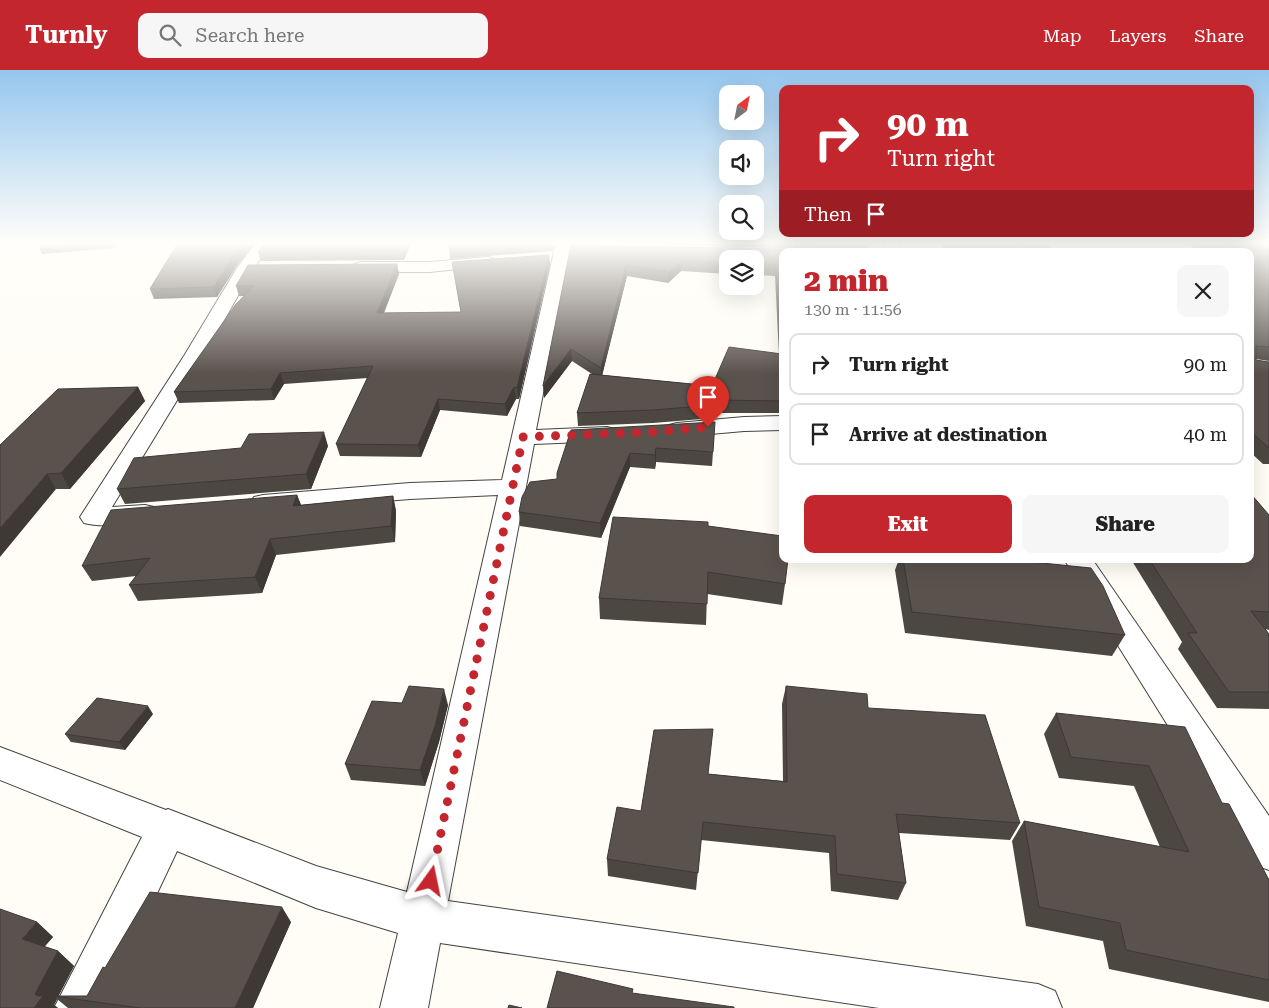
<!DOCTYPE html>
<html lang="en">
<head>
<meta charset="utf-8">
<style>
  body { margin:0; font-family:"Roboto Serif",serif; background:#f6f6f6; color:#222; height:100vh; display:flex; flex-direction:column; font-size:19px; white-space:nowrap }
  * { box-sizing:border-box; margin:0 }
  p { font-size:16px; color:#767676 }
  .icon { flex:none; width:28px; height:28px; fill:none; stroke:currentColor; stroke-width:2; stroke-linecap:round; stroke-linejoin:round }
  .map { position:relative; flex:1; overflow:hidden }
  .details { position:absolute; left:779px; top:178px; width:475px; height:315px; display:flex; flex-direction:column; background:#fff; border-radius:10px; box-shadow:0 5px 20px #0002 }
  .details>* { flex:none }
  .hud { position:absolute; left:779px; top:15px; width:475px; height:152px; border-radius:10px; box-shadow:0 5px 20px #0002; background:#c4262e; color:#fff; overflow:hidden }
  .needle { width:32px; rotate:32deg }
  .controls { position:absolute; left:719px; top:15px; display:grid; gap:10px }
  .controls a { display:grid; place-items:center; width:45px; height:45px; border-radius:10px; background:#fff; box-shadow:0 5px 20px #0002; font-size:25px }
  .pin { position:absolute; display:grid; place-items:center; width:42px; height:42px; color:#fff; margin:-51px -21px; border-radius:50% 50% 50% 0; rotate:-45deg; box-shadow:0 0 5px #0007 }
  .pin .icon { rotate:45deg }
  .me { position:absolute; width:55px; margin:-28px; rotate:12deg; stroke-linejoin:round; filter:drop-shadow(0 0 4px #0008) }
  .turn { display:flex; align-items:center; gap:18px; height:105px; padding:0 25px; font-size:22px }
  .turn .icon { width:65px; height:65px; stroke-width:2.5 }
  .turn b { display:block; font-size:35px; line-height:42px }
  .then { display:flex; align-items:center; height:48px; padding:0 25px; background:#0003; gap:10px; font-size:19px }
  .round { display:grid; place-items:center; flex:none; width:52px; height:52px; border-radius:10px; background:#f6f6f6 }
  .overview { display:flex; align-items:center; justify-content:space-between; height:85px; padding:0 25px }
  h1 { font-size:30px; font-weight:800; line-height:38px; color:#c4262e }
  .action { display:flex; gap:10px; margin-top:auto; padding:10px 25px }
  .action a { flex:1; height:58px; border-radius:10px; background:#c4262e; color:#fff; font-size:20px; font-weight:800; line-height:58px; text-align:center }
  .action a+a { background:#f6f6f6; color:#222 }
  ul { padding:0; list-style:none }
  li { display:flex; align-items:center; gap:15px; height:62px; margin:0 10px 8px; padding:0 15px; border:2px solid #e0e0e0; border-radius:10px }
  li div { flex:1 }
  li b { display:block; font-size:19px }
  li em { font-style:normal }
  header { display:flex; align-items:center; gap:30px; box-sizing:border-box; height:70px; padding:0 25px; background:#c4262e; color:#fff }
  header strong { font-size:24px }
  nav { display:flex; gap:28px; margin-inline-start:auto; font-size:18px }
  .search { width:350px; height:45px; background:#f6f6f6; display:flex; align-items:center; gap:12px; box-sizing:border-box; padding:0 18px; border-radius:10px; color:#767676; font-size:19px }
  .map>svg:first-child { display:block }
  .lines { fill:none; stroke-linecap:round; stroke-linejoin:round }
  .minor-casing { stroke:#444; stroke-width:2 }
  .minor { fill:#fff; fill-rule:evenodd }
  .wall { fill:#4d4742; fill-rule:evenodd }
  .shaded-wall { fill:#3f3936 }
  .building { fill:#5a524d; stroke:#3f3936 }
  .route { stroke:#c4262e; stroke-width:9; stroke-dasharray:0 16.2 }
</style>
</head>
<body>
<header>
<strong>Turnly</strong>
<div class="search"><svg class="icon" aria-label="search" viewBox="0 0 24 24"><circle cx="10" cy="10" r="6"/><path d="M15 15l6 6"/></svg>Search here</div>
<nav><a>Map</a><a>Layers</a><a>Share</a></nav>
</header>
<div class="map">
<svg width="1269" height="938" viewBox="0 0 1269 938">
  <rect width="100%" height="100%" fill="#fffdf5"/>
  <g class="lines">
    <g class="minor-casing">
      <path id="minor" d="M 256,173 L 272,173 L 253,199 L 204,286 L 112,437 L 145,435 L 154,437 L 158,443 L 154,449 C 135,454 102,458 84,453 L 80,447 L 184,286 L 237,198 Z
        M 556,173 L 572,173 L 536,360 L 607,357 L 615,359 L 619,364 L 615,369 L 607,371 L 534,374 L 448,831 L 1038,914 L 1055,921 L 1062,938 L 879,938 L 440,873 L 428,938 L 380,938 L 398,863 L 316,838 L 177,781 L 103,938 L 54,938 L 142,767 L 0,710 L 0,677 L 166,740 L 168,739 L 316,796 L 407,822 L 498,425 L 410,429 L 263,441 L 254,439 L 250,433 L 254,427 L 263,425 L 410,413 L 502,410 Z
        M 883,173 L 897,173 L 904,181 L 888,181 Z
        M 488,187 L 494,189 L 496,192 L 494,195 L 430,202 L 361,202 L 355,200 L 353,197 L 355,194 L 361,192 L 430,192 Z
        M 782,346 L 782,360 L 744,361 L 677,367 L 669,365 L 666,360 L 669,355 L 677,353 L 744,347 Z
        M 1064,489 L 1092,489 L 1269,746 L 1269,800 L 1255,795 Z"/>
    </g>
    <use href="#minor" class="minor"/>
  </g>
  <path class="wall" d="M 178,173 L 255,173 L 236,197 L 217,227 L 154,229 L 150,219 Z
    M 265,173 L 411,173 L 404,190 L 261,191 L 258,182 Z
    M 605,173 L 869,173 L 869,174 L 868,181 L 782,181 L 782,345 L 780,343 L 715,343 L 714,348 L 653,353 L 578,356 L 577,343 L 592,304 L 572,291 L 544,328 L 571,175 L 783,179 L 784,178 ZM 728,189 L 755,189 L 755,205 L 775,206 L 779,284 L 712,316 L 602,305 L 627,206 L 668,213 L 681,201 L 728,204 Z
    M 942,173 L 1045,173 L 1055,181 L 944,181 L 942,175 Z
    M 1188,173 L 1269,173 L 1269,291 L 1256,289 L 1256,290 L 1269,292 L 1269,394 L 1263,394 L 1250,382 L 1250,181 L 1197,181 Z
    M 549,185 L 550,194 L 519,329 L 516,329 L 507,346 L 440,340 L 421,387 L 340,386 L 336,374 L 368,308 L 284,314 L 274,330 L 179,333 L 174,322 L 244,226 L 239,226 L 236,216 L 397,194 L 399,204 L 384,243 L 461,242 L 452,192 Z
    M 138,317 L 145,331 L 70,419 L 56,419 L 0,375 Z
    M 782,354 L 782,381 L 781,362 Z
    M 571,360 L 713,382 L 712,396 L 656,392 L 655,399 L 630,397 L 601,468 L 520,456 L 519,442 L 557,409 Z
    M 328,376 L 311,419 L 125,434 L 117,419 Z
    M 297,425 L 301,435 L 393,426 L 396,441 L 395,472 L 276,485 L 262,523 L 138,531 L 129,515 L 136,506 L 92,511 L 82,496 Z
    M 1269,445 L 1269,560 L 1265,559 L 1269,564 L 1269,639 L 1217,638 L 1178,579 L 1182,572 L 1132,491 L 1133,489 L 1250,489 Z
    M 708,456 L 785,514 L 782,535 L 707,524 L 706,555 L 600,549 L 599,528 Z
    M 899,489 L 1022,489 L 1022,491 L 1125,565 L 1112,586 L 905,563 L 895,500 Z
    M 786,616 L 868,638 L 1020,753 L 1010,770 L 899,763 L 906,813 L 898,830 L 831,821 L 829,783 L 701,770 L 696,820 L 608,806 L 607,789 L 641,741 L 708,704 L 783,711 L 782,634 Z
    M 402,633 L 448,635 L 439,672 L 425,716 L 351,710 L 345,694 Z
    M 1056,643 L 1222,733 L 1269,810 L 1269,932 L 1109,899 L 1103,871 L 1026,856 L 1012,771 L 1024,751 L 1160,777 L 1134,716 L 1059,708 L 1044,664 Z
    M 153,644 L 125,680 L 71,672 L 65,664 Z
    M 37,852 L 53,867 L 44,877 L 58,881 L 74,896 L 58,926 L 87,926 L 105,898 L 291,852 L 253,938 L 68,938 L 57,929 L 54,935 L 58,938 L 0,938 Z"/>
  <path class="shaded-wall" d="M 105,173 L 119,173 L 114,178 L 42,184 L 39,178 Z
    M 245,173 L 255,173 L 236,197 L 217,227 L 214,217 L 232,187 Z
    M 406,173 L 411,173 L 404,190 L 402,181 Z
    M 528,173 L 556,173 L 553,181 L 450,189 L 449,178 Z
    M 549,185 L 550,194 L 519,329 L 517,318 Z
    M 682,191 L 681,201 L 668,213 L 669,202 Z
    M 397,194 L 399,204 L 379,254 L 377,243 Z
    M 626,195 L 627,206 L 601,310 L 601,298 Z
    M 571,279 L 572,291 L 544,328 L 543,316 Z
    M 280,303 L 284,314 L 274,330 L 271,319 Z
    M 138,317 L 145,331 L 70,419 L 61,403 Z
    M 514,317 L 516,329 L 507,346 L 505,334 Z
    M 438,329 L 440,340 L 421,387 L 418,375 Z
    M 324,362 L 328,376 L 311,419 L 306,404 Z
    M 656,378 L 656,392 L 655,399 L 655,385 Z
    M 630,383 L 630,397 L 601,468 L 600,453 Z
    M 47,404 L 56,419 L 0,487 L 0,458 Z
    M 297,425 L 303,440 L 293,436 Z
    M 393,426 L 396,441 L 395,472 L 391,456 Z
    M 270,469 L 276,485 L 262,523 L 255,507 Z
    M 444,619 L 448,635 L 439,672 L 425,716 L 420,700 Z
    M 148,636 L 153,644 L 125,680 L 119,672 Z
    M 282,837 L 291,852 L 253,938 L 235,938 Z
    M 37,852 L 53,867 L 39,883 L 22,869 Z
    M 58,881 L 74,896 L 58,927 L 53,926 L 57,929 L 54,935 L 58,938 L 34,938 L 37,926 L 35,924 Z"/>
  <path class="building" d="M 43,173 L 105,173 L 39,178 Z
    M 178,173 L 245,173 L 232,187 L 214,217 L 150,219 Z
    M 265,173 L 406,173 L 402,181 L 258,182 Z
    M 448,173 L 528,173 L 449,178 Z
    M 785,173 L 869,173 L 869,174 L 859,175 L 861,181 L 782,181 L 782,331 L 716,330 L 715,335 L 653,340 L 577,343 L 590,304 L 712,316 L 729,277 L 782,284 L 776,195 L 755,194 L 755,189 L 728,189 L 728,193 L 682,191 L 669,202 L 626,195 L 601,298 L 571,279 L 543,316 L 571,175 L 783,179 Z
    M 948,173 L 1045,173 L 1055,181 L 951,181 Z
    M 1205,173 L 1269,173 L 1269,277 L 1256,276 L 1256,290 L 1269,292 L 1269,378 L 1250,361 L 1250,181 L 1215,181 Z
    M 549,185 L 517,318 L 514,317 L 505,334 L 438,329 L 418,375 L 336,374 L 373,296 L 280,303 L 271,319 L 174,322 L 236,234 L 254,216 L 236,216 L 248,195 L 397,194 L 377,243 L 461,242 L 452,192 Z
    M 138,317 L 61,403 L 47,404 L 0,458 L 0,375 L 58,319 Z
    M 715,352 L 713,382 L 656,378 L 655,385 L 630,383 L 600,453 L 519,442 L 522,427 L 530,412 L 557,409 L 557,403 L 571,360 Z
    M 324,362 L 306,404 L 117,419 L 134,388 L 241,378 L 249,364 Z
    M 1250,424 L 1251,424 L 1269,445 L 1269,542 L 1251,541 L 1269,564 L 1269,622 L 1229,622 L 1188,563 L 1197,563 L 1149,489 L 1250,489 Z
    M 297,425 L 293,436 L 393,426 L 391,456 L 270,469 L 255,507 L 129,515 L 150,488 L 82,496 L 111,440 Z
    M 613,447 L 708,452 L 708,456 L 782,466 L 782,489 L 788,489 L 785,514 L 708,502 L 707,534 L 599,528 Z
    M 903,489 L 1022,489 L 1022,491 L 1091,498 L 1103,516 L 1125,565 L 912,542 Z
    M 409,616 L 444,619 L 435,656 L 420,700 L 345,694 L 372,631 L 402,633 Z
    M 786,616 L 867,624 L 868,638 L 985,645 L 1020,753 L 896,744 L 906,813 L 837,804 L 835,766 L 703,752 L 698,803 L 607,789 L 617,737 L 641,741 L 654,660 L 713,659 L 708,704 L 787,712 Z
    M 97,628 L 148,636 L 119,672 L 65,664 Z
    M 1056,643 L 1185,657 L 1222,733 L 1229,734 L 1269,810 L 1269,910 L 1126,880 L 1120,853 L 1039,837 L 1024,751 L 1189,782 L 1149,696 L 1071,687 Z
    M 150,822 L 282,837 L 235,938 L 140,938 L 53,926 L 87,926 L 103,897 L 105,898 Z
    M 0,839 L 37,852 L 22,869 L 58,881 L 35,924 L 37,926 L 43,926 L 34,938 L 0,938 Z
    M 557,901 L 633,919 L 632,923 L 734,937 L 734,938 L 547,938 Z
    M 509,935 L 522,938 L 508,938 Z"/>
  <linearGradient id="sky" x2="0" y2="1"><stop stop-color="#95c6ee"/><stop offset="0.57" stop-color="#fffefa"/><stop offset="1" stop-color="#fffefa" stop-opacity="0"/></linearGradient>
  <rect width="1269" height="304" fill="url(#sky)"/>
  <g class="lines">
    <path class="route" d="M 431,811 L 523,367 L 653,362 L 708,357"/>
  </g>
</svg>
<div class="controls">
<a><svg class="needle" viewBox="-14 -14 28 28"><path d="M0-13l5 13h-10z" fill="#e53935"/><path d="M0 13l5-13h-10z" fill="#767676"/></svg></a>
<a><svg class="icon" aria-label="sound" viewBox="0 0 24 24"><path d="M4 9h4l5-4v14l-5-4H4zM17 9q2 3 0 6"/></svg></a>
<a><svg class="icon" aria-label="search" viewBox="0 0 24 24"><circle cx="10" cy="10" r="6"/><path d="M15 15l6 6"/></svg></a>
<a><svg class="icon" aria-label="layers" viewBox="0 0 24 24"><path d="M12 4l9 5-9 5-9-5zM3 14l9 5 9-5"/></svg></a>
</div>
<div class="pin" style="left:708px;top:357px;background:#d93025"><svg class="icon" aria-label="arrive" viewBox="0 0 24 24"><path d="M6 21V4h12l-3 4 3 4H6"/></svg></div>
<svg class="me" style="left:431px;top:811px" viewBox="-20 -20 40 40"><path d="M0-17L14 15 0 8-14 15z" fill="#c4262e" stroke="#fff" stroke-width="4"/></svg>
<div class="hud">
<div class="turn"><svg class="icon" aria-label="right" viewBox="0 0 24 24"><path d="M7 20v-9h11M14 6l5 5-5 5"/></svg><div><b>90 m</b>Turn right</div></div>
<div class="then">Then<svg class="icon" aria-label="arrive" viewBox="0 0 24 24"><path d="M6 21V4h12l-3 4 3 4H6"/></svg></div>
</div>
<section class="details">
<div class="overview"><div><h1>2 min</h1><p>130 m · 11:56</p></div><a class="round"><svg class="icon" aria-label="close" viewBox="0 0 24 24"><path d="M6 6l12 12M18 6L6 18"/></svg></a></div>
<ul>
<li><svg class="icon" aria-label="right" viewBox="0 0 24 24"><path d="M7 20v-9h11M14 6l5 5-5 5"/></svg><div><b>Turn right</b></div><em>90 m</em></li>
<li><svg class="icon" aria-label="arrive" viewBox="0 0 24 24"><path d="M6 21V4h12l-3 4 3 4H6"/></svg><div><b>Arrive at destination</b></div><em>40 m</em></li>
</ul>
<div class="action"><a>Exit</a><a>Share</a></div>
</section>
</div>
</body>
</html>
